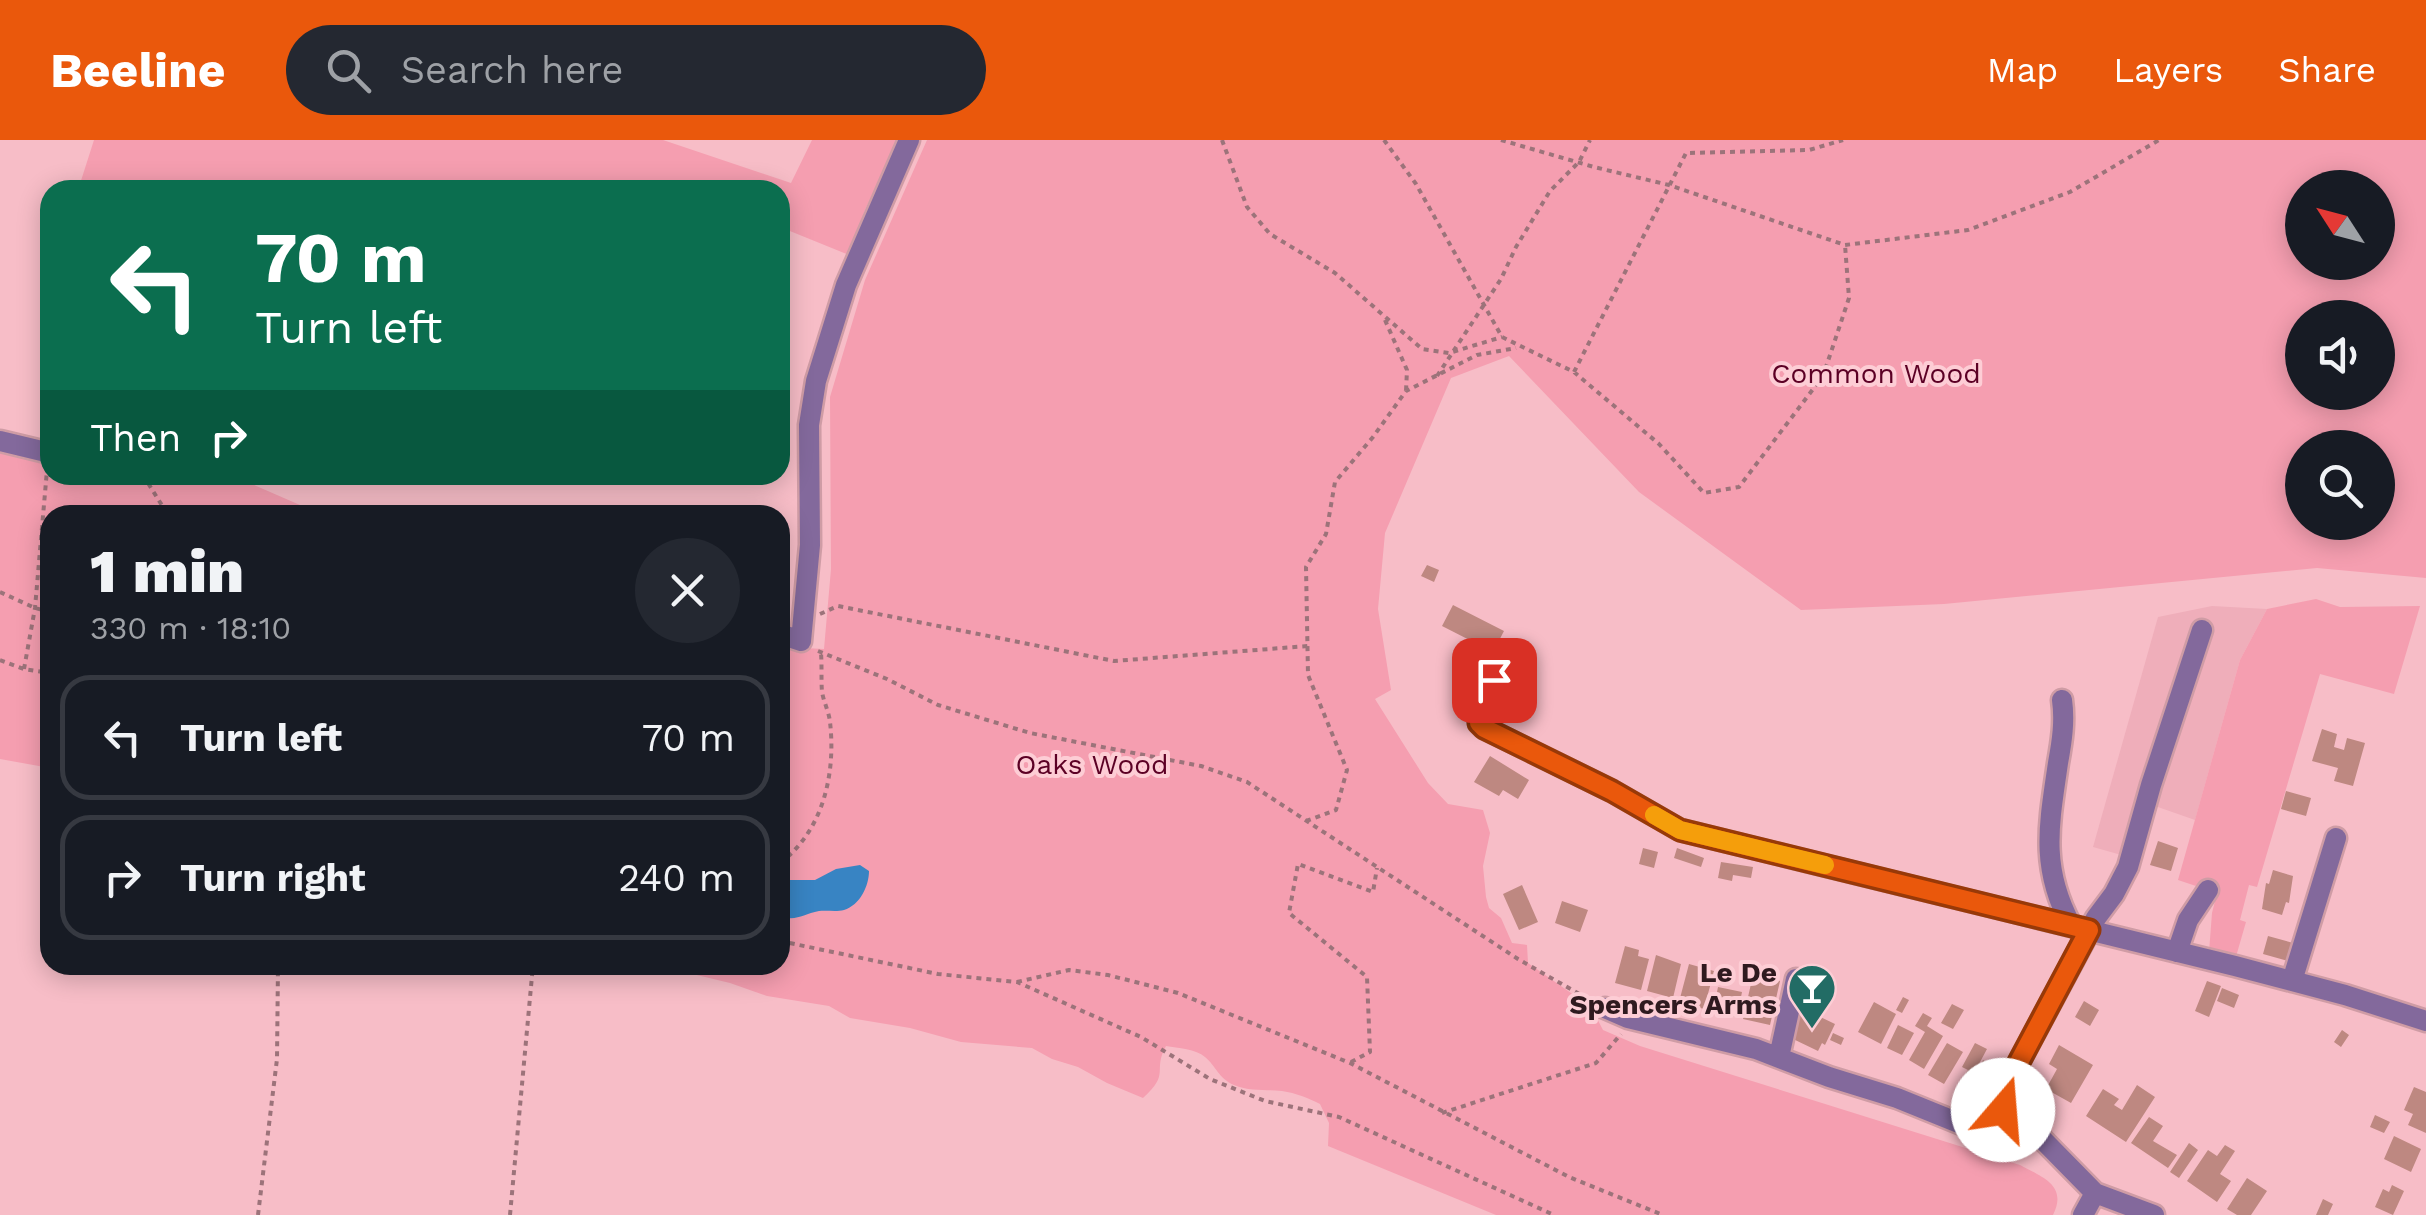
<!DOCTYPE html>
<html lang="en">
<head>
<meta charset="utf-8">
<style>
  body { margin:0; font-family:"Work Sans",sans-serif; background:#242831; color:#f1f3f6; height:100vh; display:flex; flex-direction:column; font-size:38px; white-space:nowrap }
  * { box-sizing:border-box; margin:0 }
  p { font-size:32px; color:#9ea1a6 }
  .icon { flex:none; width:55px; height:55px; fill:none; stroke:currentColor; stroke-width:2; stroke-linecap:round; stroke-linejoin:round }
  .map { position:relative; flex:1; overflow:hidden }
  .details { position:absolute; left:40px; top:365px; width:750px; height:470px; display:flex; flex-direction:column; background:#171b24; border-radius:30px; box-shadow:0 5px 25px #0003 }
  .details>* { flex:none }
  .top-card { position:absolute; left:40px; top:40px; width:750px; height:305px; border-radius:30px; box-shadow:0 5px 25px #0003; background:#0b6e4f; color:#fff; overflow:hidden }
  .needle { width:65px; rotate:306deg }
  .buttons { position:absolute; left:2285px; top:30px; display:grid; gap:20px }
  .buttons a { display:grid; place-items:center; width:110px; height:110px; border-radius:50%; background:#171b24; box-shadow:0 5px 25px #0003; font-size:50px }
  .pin { position:absolute; display:grid; place-items:center; width:85px; height:85px; color:#fff; margin:-42px; border-radius:20px; box-shadow:0 5px 15px #0006 }
  .me { position:absolute; width:110px; margin:-55px; rotate:18deg; stroke-linejoin:round; filter:drop-shadow(0 0 8px #0008) }
  .turn { display:flex; align-items:center; gap:35px; height:210px; padding:0 50px; font-size:45px }
  .turn .icon { width:130px; height:130px; stroke-width:2.5 }
  .turn b { display:block; font-size:70px; line-height:85px }
  .then { display:flex; align-items:center; height:95px; padding:0 50px; background:#0003; gap:20px; font-size:38px }
  .round { display:grid; place-items:center; flex:none; width:105px; height:105px; border-radius:52px; background:#242831 }
  .overview { display:flex; align-items:center; justify-content:space-between; height:170px; padding:0 50px }
  h1 { font-size:60px; font-weight:800; line-height:75px }
  ul { padding:0; list-style:none }
  li { display:flex; align-items:center; gap:30px; height:125px; margin:0 20px 15px; padding:0 30px; border:5px solid #363941; border-radius:30px }
  li div { flex:1 }
  li b { display:block; font-size:38px }
  li em { font-style:normal }
  header { display:flex; align-items:center; gap:60px; box-sizing:border-box; height:140px; padding:0 50px; background:#ea580c; color:#fff }
  header strong { font-size:48px }
  nav { display:flex; gap:55px; margin-inline-start:auto; font-size:35px }
  .search { width:700px; height:90px; background:#242831; display:flex; align-items:center; gap:25px; box-sizing:border-box; padding:0 35px; border-radius:55px; color:#9ea1a6; font-size:38px }
  .map>svg:first-child { display:block }
  .built { fill:#efaeba }
  .green { fill:#f59eb0; fill-rule:evenodd }
  .water { fill:#3884c3 }
  .building { fill:#be8881 }
  .lines { fill:none; stroke-linecap:round; stroke-linejoin:round }
  .minor-casing { stroke:#cf9ca5; stroke-width:25 }
  .path { stroke:#9c737a; stroke-width:4; stroke-dasharray:5 5; stroke-linecap:butt }
  .minor { stroke:#83699c; stroke-width:20 }
  .route-casing { stroke:#983908; stroke-width:25 }
  .route { stroke:#ea580c; stroke-width:18 }
  .slow { stroke:#f59e0b; stroke-width:18 }
  .labels { text-anchor:middle; stroke-width:8; stroke-linejoin:round; paint-order:stroke }
  .park-label { font-size:28px; fill:#5c0025; stroke:#fdcdd5 }
  .poi-label { font-size:28px; font-weight:bold; fill:#2f1a1f; stroke:#fdcdd5; text-anchor:end }
</style>
</head>
<body>
<header>
<strong>Beeline</strong>
<div class="search"><svg class="icon" aria-label="search" viewBox="0 0 24 24"><circle cx="10" cy="10" r="6"/><path d="M15 15l6 6"/></svg>Search here</div>
<nav><a>Map</a><a>Layers</a><a>Share</a></nav>
</header>
<div class="map">
<svg width="2426" height="1075" viewBox="0 0 2426 1075">
  <rect width="100%" height="100%" fill="#f7bdc7"/>
  <path class="built" d="M 2212,466 L 2267,469 L 2240,520 L 2195,680 L 2155,666 L 2139,720 L 2093,707 L 2158,477 Z"/>
  <path class="green" d="M 94,0 L 663,0 L 791,43 L 812,0 L 898,0 L 865,70 L 849,115 L 780,87 L 780,50 L 691,50 L 671,42 L 668,50 L 78,50 Z
    M 927,0 L 2426,0 L 2426,438 L 2317,428 L 1944,464 L 1801,470 L 1639,352 L 1509,216 L 1451,238 L 1385,393 L 1378,469 L 1391,550 L 1375,559 L 1428,643 L 1448,664 L 1483,670 L 1490,693 L 1483,726 L 1486,757 L 1489,768 L 1501,778 L 1512,803 L 1527,805 L 1528,823 L 1591,867 L 1603,890 L 1640,906 L 2020,1025 C 2042,1037 2068,1045 2053,1075 L 1496,1075 L 1328,1006 L 1329,983 L 1320,964 C 1308,958 1296,953 1282,951 C 1265,949 1250,952 1234,945 C 1218,938 1216,926 1205,917 C 1196,909 1178,908 1166,906 C 1152,931 1171,933 1143,958 L 1107,943 L 1078,927 L 1052,919 L 1032,908 L 961,902 L 910,888 L 850,878 L 829,866 L 767,856 L 730,843 L 655,825 L 780,825 L 780,498 L 804,508 L 824,509 L 831,429 L 830,257 L 865,140 ZM 2302,48 L 2378,48 L 2378,122 L 2302,122 ZM 2302,178 L 2378,178 L 2378,252 L 2302,252 ZM 2302,308 L 2378,308 L 2378,382 L 2302,382 Z
    M 0,296 L 50,308 L 50,335 L 231,335 L 323,375 L 50,375 L 50,628 L 0,619 Z
    M 2316,459 L 2340,467 L 2420,466 L 2394,554 L 2320,534 L 2257,747 L 2249,745 L 2240,780 L 2246,782 L 2235,820 L 2209,812 L 2212,773 L 2217,753 L 2178,740 L 2240,520 L 2267,469 Z"/>
  <path class="water" d="M 860,725 L 869,731 C 869,746 860,765 844,770 C 836,772 827,770 819,771 C 803,774 796,782 780,776 L 780,743 L 785,740 L 815,740 L 836,729 Z"/>
  <path class="building" d="M 1427,425 L 1439,430 L 1434,442 L 1421,436 Z
    M 1453,465 L 1504,491 L 1493,512 L 1442,486 Z
    M 2322,589 L 2337,594 L 2334,607 L 2344,610 L 2347,598 L 2365,603 L 2353,646 L 2334,641 L 2338,628 L 2312,621 Z
    M 1490,616 L 1529,640 L 1518,659 L 1503,650 L 1499,656 L 1474,642 Z
    M 2286,651 L 2311,658 L 2306,676 L 2281,669 Z
    M 2158,701 L 2178,708 L 2171,731 L 2150,725 Z
    M 1643,708 L 1658,712 L 1654,728 L 1639,724 Z
    M 1677,708 L 1704,718 L 1701,727 L 1674,718 Z
    M 1721,722 L 1753,727 L 1751,738 L 1733,735 L 1732,741 L 1718,738 Z
    M 2273,730 L 2293,736 L 2289,763 L 2286,762 L 2282,775 L 2262,769 L 2266,743 L 2269,744 Z
    M 1522,745 L 1538,782 L 1519,790 L 1503,754 Z
    M 1562,761 L 1588,770 L 1580,792 L 1555,783 Z
    M 2268,796 L 2293,803 L 2288,821 L 2263,814 Z
    M 1625,806 L 1639,810 L 1638,816 L 1649,819 L 1641,850 L 1615,843 Z
    M 1656,815 L 1681,824 L 1673,858 L 1647,851 Z
    M 1689,824 L 1714,831 L 1704,869 L 1679,862 Z
    M 1753,835 L 1780,841 L 1770,885 L 1743,879 Z
    M 2207,841 L 2221,846 L 2209,877 L 2195,871 Z
    M 1718,847 L 1742,852 L 1737,877 L 1713,872 Z
    M 2222,848 L 2239,855 L 2234,868 L 2217,861 Z
    M 1811,852 L 1818,855 L 1810,872 L 1835,884 L 1825,905 L 1822,903 L 1818,911 L 1791,898 L 1801,868 Z
    M 1903,857 L 1909,860 L 1902,873 L 1896,870 Z
    M 2084,861 L 2099,870 L 2090,886 L 2075,877 Z
    M 1874,862 L 1896,874 L 1881,904 L 1858,892 Z
    M 1952,864 L 1964,870 L 1953,889 L 1941,883 Z
    M 1923,873 L 1932,878 L 1927,886 L 1943,896 L 1924,929 L 1909,920 L 1925,892 L 1915,886 Z
    M 1898,885 L 1914,893 L 1902,915 L 1887,908 Z
    M 2342,890 L 2349,895 L 2341,907 L 2334,902 Z
    M 1833,893 L 1844,898 L 1841,905 L 1830,900 Z
    M 1947,903 L 1963,912 L 1944,944 L 1928,935 Z
    M 1975,903 L 1987,909 L 1979,924 L 1981,925 L 1983,920 L 1998,929 L 1981,959 L 1958,946 L 1968,930 L 1962,927 Z
    M 2059,905 L 2093,925 L 2071,963 L 2046,949 L 2057,929 L 2049,924 Z
    M 2137,945 L 2155,957 L 2126,1002 L 2086,976 L 2103,949 L 2119,959 L 2114,965 L 2122,970 Z
    M 2414,947 L 2426,952 L 2426,993 L 2408,985 L 2413,974 L 2404,970 Z
    M 2375,975 L 2390,982 L 2384,993 L 2370,987 Z
    M 2149,977 L 2163,986 L 2153,1001 L 2177,1015 L 2168,1028 L 2131,1003 Z
    M 2394,996 L 2421,1009 L 2411,1032 L 2384,1019 Z
    M 2189,1003 L 2198,1010 L 2179,1038 L 2170,1032 Z
    M 2225,1005 L 2235,1011 L 2220,1034 L 2231,1041 L 2217,1062 L 2187,1041 L 2208,1010 L 2217,1016 Z
    M 2247,1038 L 2267,1051 L 2251,1075 L 2237,1075 L 2227,1069 Z
    M 2392,1045 L 2404,1051 L 2393,1075 L 2375,1067 L 2383,1049 L 2389,1052 Z
    M 2323,1059 L 2333,1064 L 2328,1075 L 2316,1075 Z"/>
  <g class="lines">
    <g class="minor-casing">
      <path id="minor" d="M 0,301 L 50,313
        M 780,494 L 801,501 L 810,405 L 809,285 L 816,241 L 846,145 L 909,0
        M 1494,540 L 1479,577 L 1479,583 L 1484,588 L 1612,651 L 1680,690 L 2235,826 L 2345,855 L 2426,881
        M 2062,560 C 2065,581 2062,601 2058,623 C 2049,685 2040,727 2071,785
        M 2177,812 L 2188,780 L 2208,750
        M 2292,841 L 2336,698
        M 1605,868 L 1628,878 L 1756,909 L 1829,937 L 1897,958 L 1981,992 L 2009,997 L 2032,993 L 2044,1001 L 2095,1053 L 2083,1075
        M 1779,917 L 1796,839
        M 2032,993 C 2016,983 1998,975 2002,954 L 2096,778 L 2114,754 L 2128,727 L 2151,645 L 2202,490
        M 2095,1053 L 2154,1075"/>
    </g>
    <path class="path" d="M 1222,0 L 1247,67 L 1270,94 L 1335,133 L 1422,209 L 1449,213 L 1502,197
      M 1384,0 L 1416,44 L 1502,197 L 1574,232 L 1659,304 L 1704,353 L 1739,347 L 1823,236 L 1849,158 L 1845,105
      M 1501,0 L 1594,27 L 1669,45 L 1845,105 L 1968,90 L 2070,52 L 2159,0
      M 1385,180 L 1407,230 L 1406,251
      M 1574,232 L 1686,13 L 1809,10 L 1843,0
      M 1437,236 L 1501,139 L 1516,107 L 1550,51 L 1579,22 L 1590,0
      M 143,335 L 168,375
      M 0,452 L 35,468 L 50,472
      M 820,474 L 838,466 L 1114,521 L 1308,506
      M 818,511 L 887,539 L 938,565 L 1030,593 L 1201,626 L 1247,642 L 1518,819 L 1588,859
      M 0,520 L 24,529 L 50,533
      M 24,529 L 35,468 L 47,330
      M 1306,681 L 1336,670 L 1347,630 L 1308,535 L 1306,427 L 1326,394 L 1335,342 L 1373,297 L 1406,251 L 1477,215 L 1516,208
      M 780,723 C 823,691 836,634 830,582 C 829,572 824,563 822,552 C 821,540 822,526 821,513
      M 780,801 L 938,834 L 1017,842 L 1141,897 L 1210,939 L 1265,961 L 1339,977 L 1554,1075
      M 1017,842 L 1069,830 L 1108,835 L 1178,853 L 1350,923 L 1569,1037 L 1663,1075
      M 1351,922 L 1370,912 L 1367,837 L 1289,773 L 1298,724 L 1373,752 L 1377,728
      M 1442,973 L 1596,923 L 1621,894
      M 258,1075 L 277,919 L 278,825
      M 510,1075 L 533,825"/>
    <use href="#minor" class="minor"/>
  </g>
  <g class="lines">
    <g class="route-casing">
      <path id="route" d="M 1494,540 L 1479,577 L 1479,583 L 1484,588 L 1612,651 L 1680,690 L 2089,790 L 2002,954 L 2000,962 L 2003,970"/>
    </g>
    <use href="#route" class="route"/>
    <path class="slow" d="M 1654,675 L 1680,690 L 1825,725"/>
  </g>
  <defs>
    <g id="bar-pin" transform="scale(2.5)"><path d="M0 17L-7.5 6A9.5 9.5 0 1 1 7.5 6Z" fill="#226c65" stroke="#fdcdd5"/><path d="M-6-5H6L.8 .8V4.5H3.5V6h-7V4.5H-.8V.8Z" fill="#fff"/></g>
  </defs>
  <g fill-rule="evenodd">
    <use href="#bar-pin" x="1812" y="848"/>
  </g>
  <g class="labels">
    <g class="park-label">
      <text x="1876" y="243">Common Wood</text>
      <text x="1092" y="634">Oaks Wood</text>
    </g>
    <g class="poi-label">
      <text x="1777" y="842">Le De<tspan x="1777" dy="32">Spencers Arms</tspan></text>
    </g>
  </g>
</svg>
<div class="buttons">
<a><svg class="needle" viewBox="-14 -14 28 28"><path d="M0-13l5 13h-10z" fill="#e53935"/><path d="M0 13l5-13h-10z" fill="#9ea1a6"/></svg></a>
<a><svg class="icon" aria-label="sound" viewBox="0 0 24 24"><path d="M4 9h4l5-4v14l-5-4H4zM17 9q2 3 0 6"/></svg></a>
<a><svg class="icon" aria-label="search" viewBox="0 0 24 24"><circle cx="10" cy="10" r="6"/><path d="M15 15l6 6"/></svg></a>
</div>
<div class="pin" style="left:1494px;top:540px;background:#d93025"><svg class="icon" aria-label="arrive" viewBox="0 0 24 24"><path d="M6 21V4h12l-3 4 3 4H6"/></svg></div>
<svg class="me" style="left:2003px;top:970px" viewBox="-20 -20 40 40"><circle r="19" fill="#fff"/><path d="M0-13L10 11 0 6-10 11z" fill="#ea580c"/></svg>
<div class="top-card">
<div class="turn"><svg class="icon" aria-label="left" viewBox="0 0 24 24"><path d="M17 20v-9H6M10 6l-5 5 5 5"/></svg><div><b>70 m</b>Turn left</div></div>
<div class="then">Then<svg class="icon" aria-label="right" viewBox="0 0 24 24"><path d="M7 20v-9h11M14 6l5 5-5 5"/></svg></div>
</div>
<section class="details">
<div class="overview"><div><h1>1 min</h1><p>330 m · 18:10</p></div><a class="round"><svg class="icon" aria-label="close" viewBox="0 0 24 24"><path d="M6 6l12 12M18 6L6 18"/></svg></a></div>
<ul>
<li><svg class="icon" aria-label="left" viewBox="0 0 24 24"><path d="M17 20v-9H6M10 6l-5 5 5 5"/></svg><div><b>Turn left</b></div><em>70 m</em></li>
<li><svg class="icon" aria-label="right" viewBox="0 0 24 24"><path d="M7 20v-9h11M14 6l5 5-5 5"/></svg><div><b>Turn right</b></div><em>240 m</em></li>
</ul>
</section>
</div>
</body>
</html>
